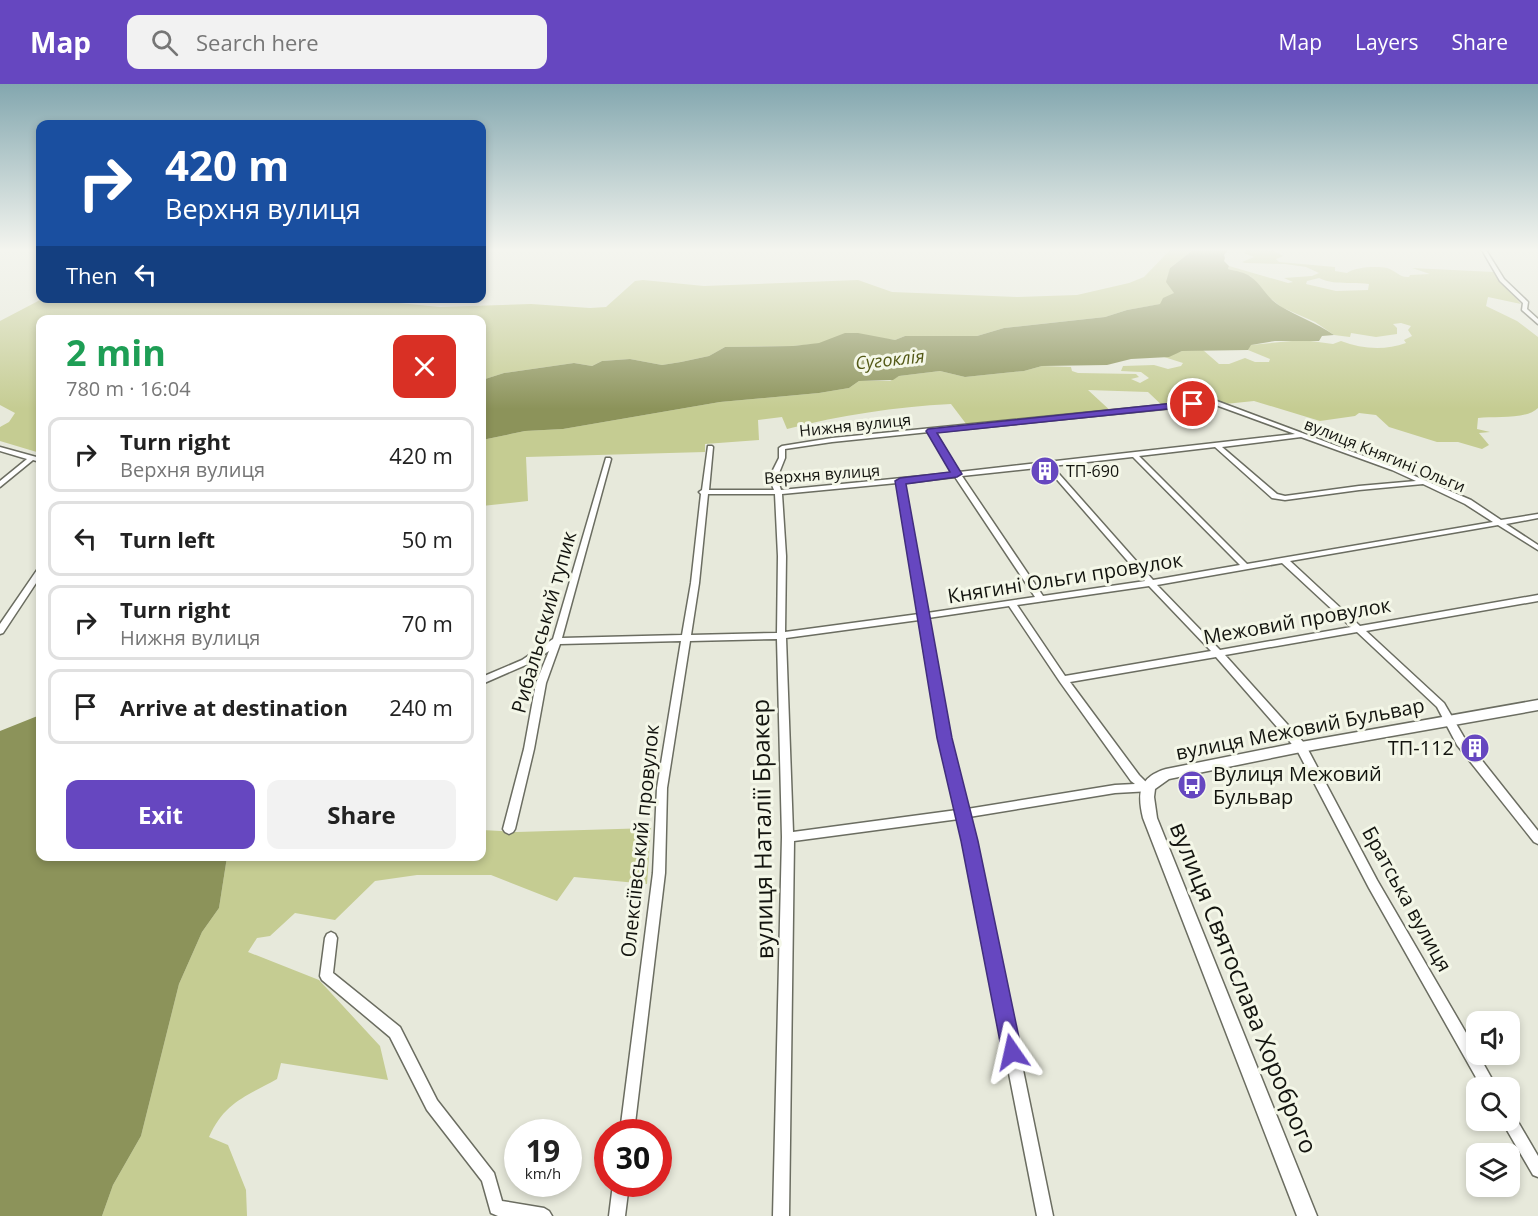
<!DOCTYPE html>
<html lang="en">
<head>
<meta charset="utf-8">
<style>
  body { margin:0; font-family:"Open Sans",sans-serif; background:#f2f2f2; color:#222; height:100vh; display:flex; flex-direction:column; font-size:22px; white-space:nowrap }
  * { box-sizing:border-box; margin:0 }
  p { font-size:20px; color:#767676 }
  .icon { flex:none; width:33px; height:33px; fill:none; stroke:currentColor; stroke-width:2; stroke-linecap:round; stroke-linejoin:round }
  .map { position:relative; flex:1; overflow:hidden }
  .details { position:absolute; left:36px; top:231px; width:450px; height:546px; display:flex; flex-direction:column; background:#fff; border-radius:12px; box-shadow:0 3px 9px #0003 }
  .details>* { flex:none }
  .guide { position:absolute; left:36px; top:36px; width:450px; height:183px; border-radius:12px; box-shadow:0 3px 9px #0003; background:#1a4fa0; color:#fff; overflow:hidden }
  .fabs { position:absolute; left:1466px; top:927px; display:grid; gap:12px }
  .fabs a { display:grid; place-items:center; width:54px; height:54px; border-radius:12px; background:#fff; box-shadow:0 3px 9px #0003; font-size:30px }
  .speed { position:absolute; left:504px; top:1035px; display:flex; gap:12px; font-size:30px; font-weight:700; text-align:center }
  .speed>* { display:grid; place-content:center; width:78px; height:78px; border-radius:50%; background:#fff; box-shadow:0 3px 9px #0003; line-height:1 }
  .speed small { font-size:15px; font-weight:400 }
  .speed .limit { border:9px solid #d22; background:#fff; color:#111 }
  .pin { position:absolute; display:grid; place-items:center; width:51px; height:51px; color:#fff; margin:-26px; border:3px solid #fff; border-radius:50%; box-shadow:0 2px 6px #0007 }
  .me { position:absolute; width:66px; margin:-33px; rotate:349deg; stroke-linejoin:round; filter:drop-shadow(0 0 4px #0008) }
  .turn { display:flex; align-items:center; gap:21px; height:126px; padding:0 30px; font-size:27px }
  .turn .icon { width:78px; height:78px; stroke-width:2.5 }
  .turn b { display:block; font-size:42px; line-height:51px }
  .then { display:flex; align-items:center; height:57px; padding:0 30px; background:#0003; gap:12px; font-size:22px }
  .round { display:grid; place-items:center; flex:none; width:63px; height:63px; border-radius:12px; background:#f2f2f2 }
  .overview { display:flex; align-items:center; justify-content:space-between; height:102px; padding:0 30px }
  h1 { font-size:36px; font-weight:700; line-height:45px; color:#1e9e55 }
  .primary-button { display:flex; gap:12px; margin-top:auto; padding:12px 30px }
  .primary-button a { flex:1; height:69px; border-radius:12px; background:#6647c0; color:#fff; font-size:24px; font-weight:700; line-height:69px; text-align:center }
  .primary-button a+a { background:#f2f2f2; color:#222 }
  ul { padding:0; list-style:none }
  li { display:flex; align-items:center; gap:18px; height:75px; margin:0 12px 9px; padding:0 18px; border:3px solid #e0e0e0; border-radius:12px }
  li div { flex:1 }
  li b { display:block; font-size:22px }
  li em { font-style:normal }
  header { display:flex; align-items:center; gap:36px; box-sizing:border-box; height:84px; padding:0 30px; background:#6647c0; color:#fff }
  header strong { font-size:28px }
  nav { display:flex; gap:33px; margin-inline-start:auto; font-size:21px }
  .search { width:420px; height:54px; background:#f2f2f2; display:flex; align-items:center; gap:15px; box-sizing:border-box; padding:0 21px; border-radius:12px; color:#767676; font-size:22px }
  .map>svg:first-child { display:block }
  .green { fill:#c5cc92; fill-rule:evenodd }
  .water { fill:#8c935a }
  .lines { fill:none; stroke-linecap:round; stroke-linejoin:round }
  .minor-casing { stroke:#6b6d61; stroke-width:3 }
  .tertiary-casing { stroke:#6b6d61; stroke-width:3 }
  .minor { fill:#fff; fill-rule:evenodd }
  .tertiary { fill:#fff; fill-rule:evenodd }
  .route { fill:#6647c0; stroke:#422e7d; stroke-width:1.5 }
  .labels { text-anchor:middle; stroke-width:6; stroke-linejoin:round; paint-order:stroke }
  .far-street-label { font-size:16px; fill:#13140f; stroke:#f4f7e8 }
  .far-poi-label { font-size:16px; fill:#13140f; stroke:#f4f7e8; text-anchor:start }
  .far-water-label { font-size:18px; font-style:italic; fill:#535916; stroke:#f4f7e8 }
  .street-label { font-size:20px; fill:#13140f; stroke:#f4f7e8 }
  .poi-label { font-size:20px; fill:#13140f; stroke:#f4f7e8; text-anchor:end }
  .near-street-label { font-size:24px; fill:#13140f; stroke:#f4f7e8 }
</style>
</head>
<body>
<header>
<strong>Map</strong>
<div class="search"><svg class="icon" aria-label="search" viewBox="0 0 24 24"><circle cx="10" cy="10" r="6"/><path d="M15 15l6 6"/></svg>Search here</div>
<nav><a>Map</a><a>Layers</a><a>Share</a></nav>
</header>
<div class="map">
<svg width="1538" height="1132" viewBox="0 0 1538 1132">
  <rect width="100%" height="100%" fill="#e7e9db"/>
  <path class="green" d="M 1170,166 L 1193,166 L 1170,184 L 1174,209 L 1161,220 L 1127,226 L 1105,233 L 1004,244 L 977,252 L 905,252 L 895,256 L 878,254 L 793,262 L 725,263 L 709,272 L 681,278 L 662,281 L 630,275 L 602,277 L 592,282 L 574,279 L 504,289 L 482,296 L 482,236 L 40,236 L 40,369 L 0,357 L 0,343 L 9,338 L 15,329 L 0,321 L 0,237 L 42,215 L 347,214 L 440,223 L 531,220 L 590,224 L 606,223 L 635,197 L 643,196 L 704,202 L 858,196 L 892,208 L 1017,213 L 1077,211 L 1129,199 L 1144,193 Z
    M 1247,166 L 1274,167 L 1283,172 L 1276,175 L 1279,178 L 1335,183 L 1335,187 L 1347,189 C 1355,183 1376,182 1387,184 C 1395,186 1400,194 1409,193 L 1410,191 L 1430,190 L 1412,184 L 1494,188 L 1521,220 L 1488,213 L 1486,222 L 1517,237 L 1538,253 L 1538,324 C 1526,336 1495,332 1478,334 L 1477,345 L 1490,348 L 1479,349 L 1489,361 L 1482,365 L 1458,358 L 1437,358 L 1389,343 L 1376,331 L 1359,329 L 1355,332 L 1320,337 L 1254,317 L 1167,326 L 1148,308 L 1088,306 L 1114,330 L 970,345 L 951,320 C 894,323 842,331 787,345 L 782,333 L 758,336 L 759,356 L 705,360 L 705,368 L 526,373 L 528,417 L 482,422 L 482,356 L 525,347 L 563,345 L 720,318 L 819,309 L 849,304 L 859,297 L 890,297 L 899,292 L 940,287 L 965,293 L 1024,287 L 1042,282 L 1071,283 L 1072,287 L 1078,289 L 1136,290 L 1139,293 L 1131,295 L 1140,299 L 1149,294 L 1141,288 L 1121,287 L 1123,282 L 1154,281 L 1168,285 L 1181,282 L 1183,279 L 1164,273 L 1182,267 L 1203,266 L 1219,280 L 1229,280 L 1245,274 L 1255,278 L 1269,278 L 1270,275 L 1248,266 L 1250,261 L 1303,256 L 1333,260 L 1341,257 C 1362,265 1384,267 1406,259 L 1404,256 L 1412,252 L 1408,246 L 1411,242 L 1401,239 L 1393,240 L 1397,244 L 1397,250 L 1376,253 L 1351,249 L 1350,253 L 1334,251 L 1315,238 L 1281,223 L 1260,206 L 1259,201 L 1250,192 L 1228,185 L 1229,182 L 1288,199 L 1293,198 L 1284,194 L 1312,192 L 1319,189 L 1306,183 L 1285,180 L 1245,179 L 1242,178 L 1254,173 L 1244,169 ZM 1319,194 C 1336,202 1351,197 1369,200 L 1368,206 L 1336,207 L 1306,200 L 1307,197 Z
    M 651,744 L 647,800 L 574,793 L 557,817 L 491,791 L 417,791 L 375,797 L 335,836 L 295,829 L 270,852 L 257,854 L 248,868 L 319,896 L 380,962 L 388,996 L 281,979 L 277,995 C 245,1013 225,1018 209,1053 L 228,1061 L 246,1106 L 247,1132 L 102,1132 L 113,1101 L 141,1052 L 179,900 L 202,848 L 219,824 L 227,773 L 482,772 L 482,746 L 517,748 Z"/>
  <path class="water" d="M 1193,166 L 1228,166 L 1224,171 L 1225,174 L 1224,177 L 1229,182 L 1228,185 C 1235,187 1245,188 1251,193 C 1262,201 1266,213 1280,222 C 1298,233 1315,238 1334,251 L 1322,252 L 1319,257 L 1275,257 L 1251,261 L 1248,266 L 1182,267 L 1169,273 L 1131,275 L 1107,281 L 1042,282 L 1024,287 L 965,293 L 940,287 L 899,292 L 893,296 L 859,297 L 849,304 L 819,309 L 720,318 L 563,345 L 525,347 L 482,356 L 482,296 L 504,289 L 574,279 L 592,282 L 602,277 L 630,275 L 662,281 L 681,278 L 709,272 L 725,263 L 793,262 L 819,259 L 845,249 L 858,249 L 895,256 L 905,252 L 977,252 L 1004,244 L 1105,233 L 1127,226 L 1160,220 L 1163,214 L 1174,209 L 1166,198 L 1170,184 Z
    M 40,631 L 40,772 L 227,773 L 219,824 L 202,848 L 179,900 L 141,1052 L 113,1101 L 102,1132 L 0,1132 L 0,647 Z"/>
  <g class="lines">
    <g class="minor-casing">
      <path id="minor" d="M 1482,166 L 1486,166 L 1504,195 L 1528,218 L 1527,225 L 1538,235 L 1538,240 L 1522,226 L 1523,219 L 1500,197 Z
        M 1214,316 L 1396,384 L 1471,416 L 1501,436 L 1538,430 L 1538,434 L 1506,440 L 1538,461 L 1538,466 L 1498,441 L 1290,477 L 1360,542 L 1538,511 L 1538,517 L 1366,547 L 1444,619 L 1465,655 L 1538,747 L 1538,760 L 1534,758 L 1457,661 L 1437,623 L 1357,548 L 1225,571 L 1305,660 L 1377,796 L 1476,966 L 1476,970 L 1478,970 L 1497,1004 L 1482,1004 L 1369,804 L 1297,666 L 1216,573 L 1070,598 L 1139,691 L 1152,704 L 1151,707 L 1115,709 L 969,733 L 976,757 L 1053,1132 L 1037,1132 L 959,735 L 794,757 L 789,1132 L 773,1132 L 782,753 L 777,555 L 690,557 L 667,704 L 665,789 L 634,1048 L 620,1048 L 653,789 L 657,704 L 681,557 L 560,560 L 546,599 L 534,665 L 515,745 L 513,748 L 509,750 L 505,748 L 503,745 L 524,665 L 536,599 L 549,567 L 528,580 L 482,600 L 482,593 L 522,576 L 553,555 L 606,374 L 610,374 L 611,375 L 562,554 L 682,551 L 691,499 L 701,410 L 699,408 L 702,406 L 708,362 L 712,362 L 713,363 L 709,406 L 774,406 L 769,394 L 779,374 L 779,364 L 782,362 L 832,354 ZM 1213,320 L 1295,350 L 959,388 L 935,348 ZM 929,348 L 953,389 L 781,406 L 777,394 L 785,374 L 785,365 L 832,358 ZM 1301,353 L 1392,386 L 1416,397 L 1359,402 L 1285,412 L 1277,410 L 1222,363 ZM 1215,363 L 1272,414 L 1285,416 L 1359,406 L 1423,400 L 1465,420 L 1493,438 L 1247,480 L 1139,372 ZM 1132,373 L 1133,373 L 1240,481 L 1153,496 L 1052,382 ZM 1046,383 L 1145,497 L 1043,512 L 962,392 ZM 955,393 L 1035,513 L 927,529 L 904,399 ZM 897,399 L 919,530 L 785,548 L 786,472 L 782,410 ZM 708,410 L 775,410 L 778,472 L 777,549 L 691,551 L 699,499 ZM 1282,479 L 1351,543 L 1220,566 L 1157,501 ZM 1149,502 L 1211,567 L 1065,592 L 1017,521 ZM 1009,522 L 1060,598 L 1131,697 L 1135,700 L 1115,701 L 967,725 L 949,654 L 928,534 ZM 919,536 L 939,654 L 957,726 L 793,748 L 786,554 Z
        M 0,363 L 40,374 L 40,378 L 33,376 L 0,403 L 0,397 L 27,375 L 0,367 Z
        M 37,486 L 40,486 L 40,493 L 3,549 L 0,550 L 0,540 Z
        M 331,848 L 335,850 L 337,854 L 333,889 L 400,943 L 437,1016 L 494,1089 L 502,1117 L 544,1124 L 549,1127 L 552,1132 L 498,1132 L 491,1129 L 482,1097 L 427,1026 L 390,953 L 322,896 L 320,892 L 325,854 L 327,850 Z
        M 1509,1029 L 1514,1031 L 1538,1072 L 1538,1093 L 1533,1091 L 1504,1041 L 1502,1036 L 1509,1036 Z
        M 613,1100 L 629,1100 L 625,1132 L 609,1132 Z"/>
    </g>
    <g class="tertiary-casing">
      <path id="tertiary" d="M 1538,616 L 1538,626 L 1301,668 L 1169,695 L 1155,705 L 1154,713 L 1157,734 L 1317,1132 L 1297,1132 L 1143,734 C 1137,709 1139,693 1166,685 L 1301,658 Z"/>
    </g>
    <use href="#minor" class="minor"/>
    <use href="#tertiary" class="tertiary"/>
  </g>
  <linearGradient id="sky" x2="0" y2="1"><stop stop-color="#83a7af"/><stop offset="0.51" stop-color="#f4f5ef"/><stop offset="1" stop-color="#f4f5ef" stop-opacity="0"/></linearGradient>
  <rect width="1538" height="325" fill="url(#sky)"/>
  <path class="route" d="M 1193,317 L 1196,318 L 1196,322 L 937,349 L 962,390 L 957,393 L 906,400 L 952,654 L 978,757 L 1022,968 L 1019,975 L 1012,978 L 1005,975 L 1002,968 L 961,757 L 937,654 L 895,397 L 900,394 L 950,388 L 926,347 L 928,345 Z"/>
  <defs>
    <g id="building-disc" transform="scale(1.5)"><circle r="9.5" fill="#6647c0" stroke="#f4f7e8"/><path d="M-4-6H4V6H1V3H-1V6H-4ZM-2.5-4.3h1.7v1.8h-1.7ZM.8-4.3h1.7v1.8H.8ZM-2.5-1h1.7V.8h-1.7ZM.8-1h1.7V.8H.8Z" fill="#fff"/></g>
    <g id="bus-disc" transform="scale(1.5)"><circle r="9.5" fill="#6647c0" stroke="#f4f7e8"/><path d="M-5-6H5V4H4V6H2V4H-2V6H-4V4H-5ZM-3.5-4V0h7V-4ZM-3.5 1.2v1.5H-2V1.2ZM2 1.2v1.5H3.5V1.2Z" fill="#fff"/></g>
  </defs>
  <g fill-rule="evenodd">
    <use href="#building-disc" x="1045" y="387"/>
    <use href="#building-disc" x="1475" y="664"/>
    <use href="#bus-disc" x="1192" y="701"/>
  </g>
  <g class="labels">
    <g class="far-street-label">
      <text transform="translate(855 341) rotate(-6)" y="6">Нижня вулиця</text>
      <text transform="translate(1385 371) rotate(22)" y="6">вулиця Княгині Ольги</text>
      <text transform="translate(822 390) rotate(-4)" y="6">Верхня вулиця</text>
    </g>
    <g class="far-poi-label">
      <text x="1066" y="393">ТП-690</text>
    </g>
    <g class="far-water-label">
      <text transform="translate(890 276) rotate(-6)" y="6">Сугоклія</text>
    </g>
    <g class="street-label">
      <text transform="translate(1065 494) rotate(-9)" y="7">Княгині Ольги провулок</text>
      <text transform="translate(1297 537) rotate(-10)" y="7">Межовий провулок</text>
      <text transform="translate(544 538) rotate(-74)" y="7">Рибальський тупик</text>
      <text transform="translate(1300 645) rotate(-11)" y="7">вулиця Межовий Бульвар</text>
      <text transform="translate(640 757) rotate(-84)" y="7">Олексіївський провулок</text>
      <text transform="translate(1407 815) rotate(61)" y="7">Братська вулиця</text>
    </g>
    <g class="poi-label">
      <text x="1454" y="671">ТП-112</text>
      <text x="1213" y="697" text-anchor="start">Вулиця Межовий<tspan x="1213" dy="23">Бульвар</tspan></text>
    </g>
    <g class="near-street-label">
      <text transform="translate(763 745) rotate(-91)" y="8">вулиця Наталії Бракер</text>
      <text transform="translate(1243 904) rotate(68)" y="8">вулиця Святослава Хороброго</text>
    </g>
  </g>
</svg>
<div class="fabs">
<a><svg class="icon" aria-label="sound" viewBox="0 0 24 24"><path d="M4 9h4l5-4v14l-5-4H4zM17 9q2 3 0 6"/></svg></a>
<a><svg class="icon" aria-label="search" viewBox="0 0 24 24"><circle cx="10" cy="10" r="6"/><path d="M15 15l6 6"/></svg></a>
<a><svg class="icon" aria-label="layers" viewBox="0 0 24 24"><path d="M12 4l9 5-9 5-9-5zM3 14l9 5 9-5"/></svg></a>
</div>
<div class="speed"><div>19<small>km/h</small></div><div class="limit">30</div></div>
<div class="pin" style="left:1193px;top:320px;background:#d93025"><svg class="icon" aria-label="arrive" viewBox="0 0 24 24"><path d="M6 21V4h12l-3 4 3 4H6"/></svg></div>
<svg class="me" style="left:1012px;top:968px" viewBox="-20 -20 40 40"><path d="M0-17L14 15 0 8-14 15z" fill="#6647c0" stroke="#fff" stroke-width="4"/></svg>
<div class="guide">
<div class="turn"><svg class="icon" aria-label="right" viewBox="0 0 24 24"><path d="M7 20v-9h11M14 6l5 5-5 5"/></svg><div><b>420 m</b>Верхня вулиця</div></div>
<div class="then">Then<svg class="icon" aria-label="left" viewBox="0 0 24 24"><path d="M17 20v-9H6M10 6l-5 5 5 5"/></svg></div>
</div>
<section class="details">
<div class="overview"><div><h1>2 min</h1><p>780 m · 16:04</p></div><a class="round" style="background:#d93025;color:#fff"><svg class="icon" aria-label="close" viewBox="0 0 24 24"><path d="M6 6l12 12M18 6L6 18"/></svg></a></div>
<ul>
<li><svg class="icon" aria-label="right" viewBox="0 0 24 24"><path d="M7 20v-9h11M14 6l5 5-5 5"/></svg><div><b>Turn right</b><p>Верхня вулиця</p></div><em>420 m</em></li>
<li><svg class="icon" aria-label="left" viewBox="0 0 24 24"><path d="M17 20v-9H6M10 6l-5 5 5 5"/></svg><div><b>Turn left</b></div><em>50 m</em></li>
<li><svg class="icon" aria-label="right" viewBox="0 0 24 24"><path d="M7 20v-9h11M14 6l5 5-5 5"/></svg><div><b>Turn right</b><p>Нижня вулиця</p></div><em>70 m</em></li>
<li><svg class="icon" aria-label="arrive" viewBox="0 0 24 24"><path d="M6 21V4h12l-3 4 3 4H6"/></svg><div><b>Arrive at destination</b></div><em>240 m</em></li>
</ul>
<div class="primary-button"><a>Exit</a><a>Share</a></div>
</section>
</div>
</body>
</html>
